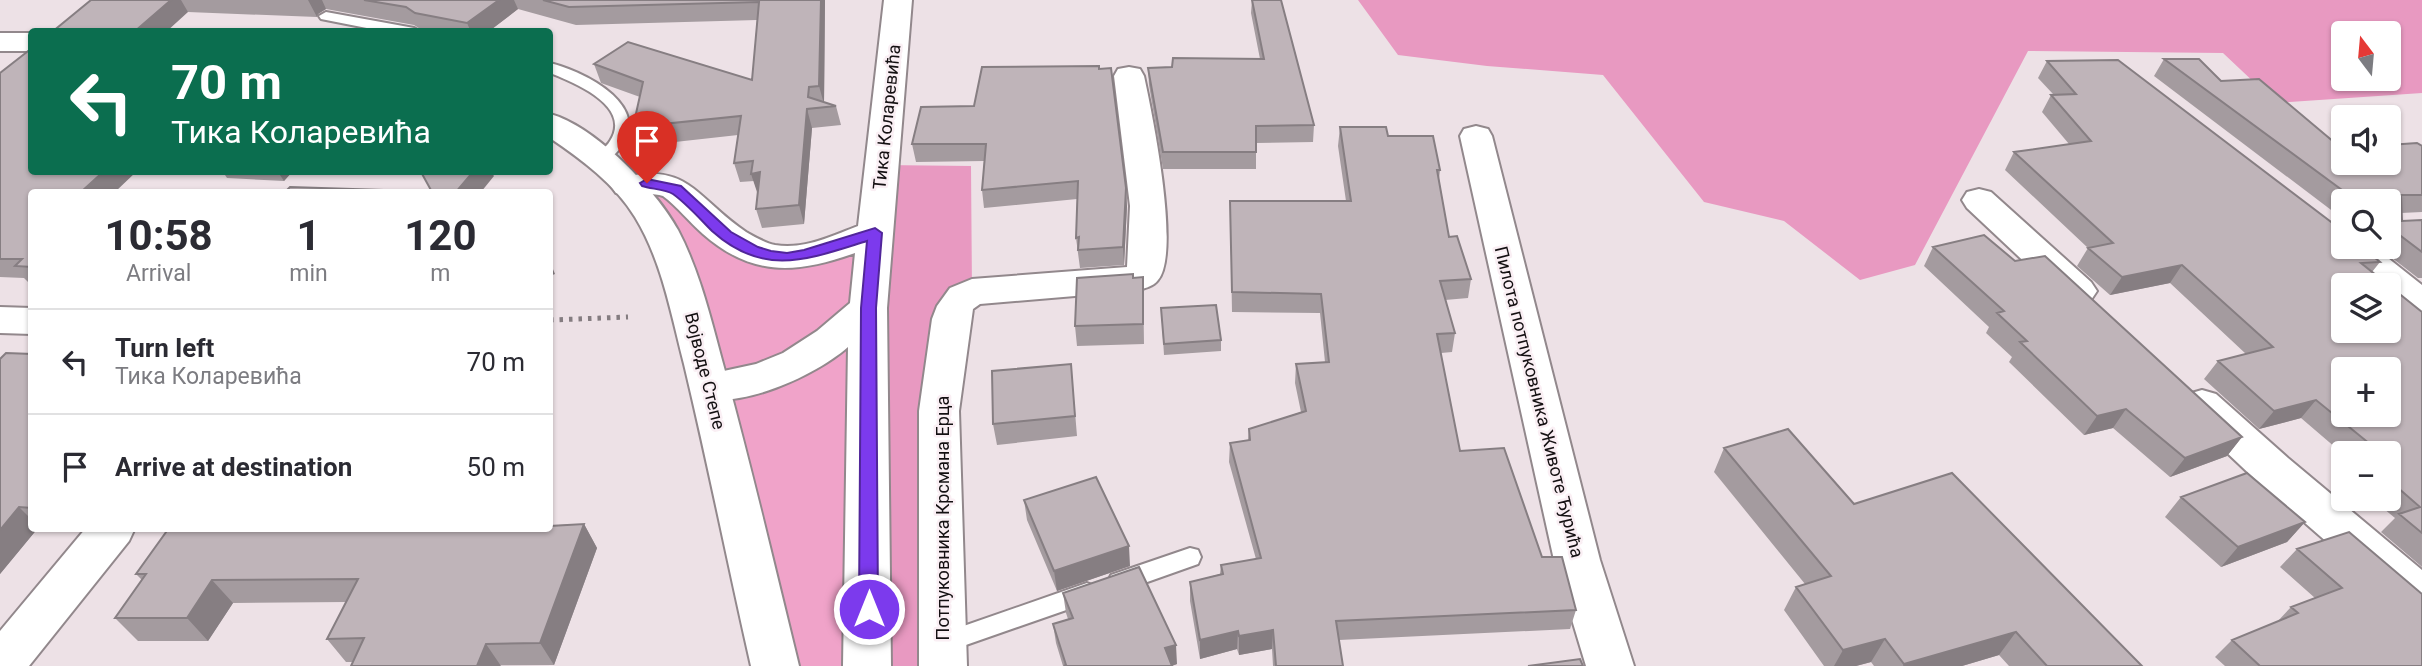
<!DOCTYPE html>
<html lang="en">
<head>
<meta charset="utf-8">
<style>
  body { margin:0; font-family:Roboto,sans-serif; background:#f2f2f3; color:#2b2b33; height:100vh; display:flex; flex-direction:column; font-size:26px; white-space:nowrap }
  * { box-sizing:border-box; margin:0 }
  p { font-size:23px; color:#7c7c81 }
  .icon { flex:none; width:38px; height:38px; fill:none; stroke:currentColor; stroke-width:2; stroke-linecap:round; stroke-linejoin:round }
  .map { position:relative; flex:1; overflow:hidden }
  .panel { position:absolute; left:28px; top:189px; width:525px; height:343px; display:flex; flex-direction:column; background:#fff; border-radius:7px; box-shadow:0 2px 5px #0004 }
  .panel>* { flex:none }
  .top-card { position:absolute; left:28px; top:28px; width:525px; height:147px; border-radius:7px; box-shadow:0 2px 5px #0004; background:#0b6e4f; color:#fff; overflow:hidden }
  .needle { width:46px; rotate:344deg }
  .controls { position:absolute; left:2331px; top:21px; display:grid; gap:14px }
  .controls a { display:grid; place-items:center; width:70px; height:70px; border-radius:7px; background:#fff; box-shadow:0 2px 5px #0004; font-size:35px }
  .pin { position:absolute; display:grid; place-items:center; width:60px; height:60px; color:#fff; margin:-72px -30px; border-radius:50% 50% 50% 0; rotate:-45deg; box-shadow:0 0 7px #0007 }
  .pin .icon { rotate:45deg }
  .me { position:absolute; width:77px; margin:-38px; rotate:0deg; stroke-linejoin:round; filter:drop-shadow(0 0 5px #0008) }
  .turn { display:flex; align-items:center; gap:24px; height:147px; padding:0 28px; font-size:32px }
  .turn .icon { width:91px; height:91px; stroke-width:2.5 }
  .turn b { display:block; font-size:49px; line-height:60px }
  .eta { display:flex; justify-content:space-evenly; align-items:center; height:119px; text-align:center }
  .eta b { font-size:42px; font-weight:700; line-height:49px }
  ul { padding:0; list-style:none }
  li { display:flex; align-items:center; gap:21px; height:105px; padding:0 28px; border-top:2px solid #e1e1e2 }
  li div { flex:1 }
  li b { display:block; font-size:26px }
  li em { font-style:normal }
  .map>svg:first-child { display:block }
  .green { fill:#f0a3c9 }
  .forest { fill:#e899c1; fill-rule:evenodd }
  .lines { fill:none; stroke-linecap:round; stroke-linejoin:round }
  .lane-casing { stroke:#92888c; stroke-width:4 }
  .street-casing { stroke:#92888c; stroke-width:4 }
  .secondary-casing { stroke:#92888c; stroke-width:4 }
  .path { stroke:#847c80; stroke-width:5; stroke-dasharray:3.5 6; stroke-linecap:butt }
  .lane { fill:#fff; fill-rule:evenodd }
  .street { fill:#fff; fill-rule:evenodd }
  .secondary { fill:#fff; fill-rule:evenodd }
  .wall { fill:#a49b9f }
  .shaded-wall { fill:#867e82 }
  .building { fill:#bfb4b9; stroke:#867e82; stroke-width:2; fill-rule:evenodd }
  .route { fill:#7c3aed; stroke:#51269a; stroke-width:2 }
  .labels { text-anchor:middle; stroke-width:5; stroke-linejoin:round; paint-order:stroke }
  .street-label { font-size:18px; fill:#141012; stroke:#faeff4 }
</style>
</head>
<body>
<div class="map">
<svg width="2422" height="666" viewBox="0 0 2422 666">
  <rect width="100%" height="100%" fill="#ede1e6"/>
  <path class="green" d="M 647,183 L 770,256 L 875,233 L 867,666 L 775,666 Z"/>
  <path class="forest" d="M 1358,0 L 2422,0 L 2422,93 L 2276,103 L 2223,53 L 2028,51 L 1915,265 L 1860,280 L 1784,221 L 1704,202 L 1603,75 L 1487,66 L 1398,55 ZM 2343,33 L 2389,33 L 2389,79 L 2343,79 Z
    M 882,165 L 971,166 L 972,292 L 959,299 L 943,666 L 867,666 Z"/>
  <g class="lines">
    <g class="lane-casing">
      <path id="lane" d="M 326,12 L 414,28 L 421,32 L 387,32 L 321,19 L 319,16 Z
        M 550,63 C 597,75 667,118 604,163 L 592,163 L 590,159 C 595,152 606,149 610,141 C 633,106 573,82 550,73 Z
        M 1190,548 L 1198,550 L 1201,557 L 1198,564 L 1119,592 L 1111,589 L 1108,582 L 1111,575 Z
        M 1087,583 L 1095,586 L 1099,593 L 1095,600 L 943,653 L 935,650 L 931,643 L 935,636 Z"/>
    </g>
    <g class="street-casing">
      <path id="street" d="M 884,0 L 912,0 L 887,308 L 891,666 L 843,666 L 848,347 C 815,376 740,410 696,397 L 690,387 L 696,377 L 756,364 L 783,353 L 817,331 L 850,303 L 855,253 C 796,274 752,277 703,234 C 689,222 678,207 663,196 C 648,191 632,197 616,193 L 611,186 L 616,179 C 689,160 694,197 746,232 C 755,237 765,243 775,245 C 804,250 832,236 858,226 Z
        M 1129,67 L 1140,69 L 1144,76 C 1152,112 1181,253 1158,280 C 1153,287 1142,289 1134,291 L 980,304 L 973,309 L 959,411 L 967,666 L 919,666 L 919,411 L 932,319 L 937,306 L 950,288 L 972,279 L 1127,267 L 1130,206 L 1114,76 L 1118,69 Z
        M 1476,126 L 1488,129 L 1492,136 L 1600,560 L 1634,666 L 1586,666 L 1554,560 L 1460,136 L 1464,129 Z
        M 1979,189 L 1991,192 L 2091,282 L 2097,291 L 2091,300 L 2078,304 L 2065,300 L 1967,208 L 1962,200 L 1967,192 Z
        M 2343,237 L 2343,247 L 2374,247 L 2422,285 L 2422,317 L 2409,313 L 2389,297 L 2389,285 C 2368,285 2344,265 2333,247 L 2338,239 Z
        M 0,307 L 32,308 L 32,334 L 0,333 Z
        M 2202,390 L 2216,394 L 2288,458 L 2422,570 L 2422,616 L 2406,611 L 2258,482 L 2188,416 L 2182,405 L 2188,394 Z
        M 86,528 L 135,528 L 129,541 L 29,666 L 0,666 L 0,631 Z"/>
    </g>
    <g class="secondary-casing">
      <path id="secondary" d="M 0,33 L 32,33 L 32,51 L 0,51 Z
        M 550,114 C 595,126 656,190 678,230 C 701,274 712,324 725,371 C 752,469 775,568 799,666 L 751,666 C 728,565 708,464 684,364 C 671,314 662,261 635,217 C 615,184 581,159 550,138 Z"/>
    </g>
    <path class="path" d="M 550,320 L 628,317"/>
    <use href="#lane" class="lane"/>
    <use href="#street" class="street"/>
    <use href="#secondary" class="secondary"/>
  </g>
  <path class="wall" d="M 91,0 L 825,0 L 824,102 L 836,106 L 841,125 L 812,128 L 804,224 L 762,228 L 756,209 L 758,192 L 754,181 L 740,182 L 734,163 L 738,135 L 639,146 L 633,127 L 640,97 L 601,83 L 594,64 L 752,80 L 757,20 L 576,25 L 518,9 L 488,32 L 425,32 L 414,25 L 326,9 L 318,14 L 317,17 L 188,12 Z
    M 1252,0 L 1281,0 L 1314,125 L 1313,142 L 1256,143 L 1256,169 L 1163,169 L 1149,85 L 1148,68 L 1172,67 L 1260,59 L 1251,13 Z
    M 2164,59 L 2221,81 L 2341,148 L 2422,146 L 2422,212 L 2401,213 L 2402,221 L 2422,220 L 2422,278 L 2418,278 L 2378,247 L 2389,247 L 2389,201 L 2343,201 L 2343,219 L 2154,76 Z
    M 2047,61 L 2380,262 L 2372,272 L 2422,312 L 2422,567 L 2381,532 L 2395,518 L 2372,499 L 2389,499 L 2389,453 L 2343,454 L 2301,418 L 2259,429 L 2204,379 L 2218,361 L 2246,354 L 2170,283 L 2110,295 L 2077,266 L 2088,248 L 2005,170 L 2014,152 L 2069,144 L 2042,112 L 2051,95 L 2053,94 L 2038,78 Z
    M 0,73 L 32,192 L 32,286 L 24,278 L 0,277 Z
    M 974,106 L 1127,206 L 1124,265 L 1080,268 L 1076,238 L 1077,199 L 984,208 L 982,190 L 984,161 L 916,162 L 912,144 Z
    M 1340,127 L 1388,136 L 1440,170 L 1439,179 L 1449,237 L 1471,279 L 1468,298 L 1445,300 L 1455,333 L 1452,352 L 1441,353 L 1460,451 L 1542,557 L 1576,610 L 1570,629 L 1339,640 L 1343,666 L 1273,666 L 1272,649 L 1239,655 L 1237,649 L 1200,659 L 1190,601 L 1190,582 L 1220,574 L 1221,565 L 1256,559 L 1229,462 L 1230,443 L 1248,440 L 1249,429 L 1301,412 L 1295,383 L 1296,364 L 1325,362 L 1320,313 L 1232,312 L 1230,201 L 1346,201 L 1338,146 Z
    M 223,172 L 292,172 L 284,181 L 227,178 Z
    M 1933,247 L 2015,261 L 2242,437 L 2227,456 L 2170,477 L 2113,428 L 2084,435 L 2009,362 L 2012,357 L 1986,333 L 1989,327 L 1924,266 Z
    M 1143,277 L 1144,344 L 1077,346 L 1075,326 L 1133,278 Z
    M 1161,308 L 1221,340 L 1221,351 L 1164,355 Z
    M 32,354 L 32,528 L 38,528 L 0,574 L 0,359 Z
    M 1071,364 L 1077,436 L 997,445 L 993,424 Z
    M 1724,448 L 1854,504 L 2142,666 L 2009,666 L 1999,655 L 1962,666 L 1874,666 L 1871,662 L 1856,666 L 1824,666 L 1784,610 L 1796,587 L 1805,584 L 1714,472 Z
    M 2181,497 L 2305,522 L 2287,542 L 2221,567 L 2165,517 Z
    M 1024,500 L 1130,566 L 1057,591 L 1027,520 Z
    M 584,524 L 597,548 L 554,665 L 351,666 L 353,662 L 346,662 L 327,639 L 346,602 L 233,603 L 208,641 L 138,641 L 115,618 L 142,580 L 136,574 L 166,532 L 163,528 L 431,528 L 430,530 Z
    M 2297,549 L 2422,594 L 2422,666 L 2225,666 L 2215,657 L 2232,640 L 2277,622 L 2291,607 L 2315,598 L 2280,567 Z
    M 1063,593 L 1177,664 L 1172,666 L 1063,666 L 1056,643 L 1053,624 L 1068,619 L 1066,613 Z"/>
  <path class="shaded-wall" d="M 171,0 L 181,0 L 188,12 L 166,32 L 134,32 Z
    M 308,0 L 322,0 L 326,9 L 318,14 L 317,17 Z
    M 499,0 L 514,0 L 518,9 L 488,32 L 471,32 L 467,23 Z
    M 821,0 L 825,0 L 824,104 L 819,86 Z
    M 807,109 L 812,128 L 804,224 L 799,205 Z
    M 103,172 L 136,172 L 115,192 L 81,192 Z
    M 278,172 L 292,172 L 284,181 Z
    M 473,172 L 491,172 L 494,176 L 481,192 L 456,192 Z
    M 760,172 L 766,191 L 757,192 L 751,174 Z
    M 1126,188 L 1127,206 L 1124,265 L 1123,247 Z
    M 550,262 L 555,274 L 550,276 Z
    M 2182,265 L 2170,283 L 2110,295 L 2122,277 Z
    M 2316,400 L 2301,418 L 2259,429 L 2274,411 Z
    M 2126,409 L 2113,428 L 2084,435 L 2097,416 Z
    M 2242,437 L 2227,456 L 2170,477 L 2185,458 Z
    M 19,507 L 32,520 L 32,528 L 38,528 L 0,574 L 0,530 Z
    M 2305,522 L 2287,542 L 2221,567 L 2238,547 Z
    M 584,524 L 597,548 L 554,665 L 540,643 Z
    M 402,528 L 431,528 L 417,554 L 401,531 Z
    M 1129,546 L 1130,566 L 1057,591 L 1054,571 Z
    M 212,580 L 233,603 L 208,641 L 187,618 Z
    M 1273,630 L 1272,649 L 1239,655 L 1239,636 Z
    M 1238,631 L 1237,649 L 1200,659 L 1200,640 Z
    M 2016,632 L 1999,655 L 1962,666 L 1903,666 L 1904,664 Z
    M 1885,639 L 1871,662 L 1856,666 L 1834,666 L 1843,650 Z
    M 486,644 L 501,666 L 477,666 Z
    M 1176,645 L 1177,664 L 1171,666 L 1165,648 Z"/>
  <path class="building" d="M 91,0 L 171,0 L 134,32 L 52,32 Z
    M 364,0 L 499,0 L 467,23 L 415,13 L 406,7 Z
    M 543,0 L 821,0 L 819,86 L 809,87 L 808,97 L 836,106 L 807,109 L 799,205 L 756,209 L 760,172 L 751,174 L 753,161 L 734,163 L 741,116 L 633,127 L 643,82 L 594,64 L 628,42 L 752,80 L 759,2 L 569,7 Z
    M 1252,0 L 1281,0 L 1314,125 L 1256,126 L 1256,152 L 1163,152 L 1148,68 L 1172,67 L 1173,58 L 1264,59 Z
    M 32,48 L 32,172 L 103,172 L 81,192 L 32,192 L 32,267 L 15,266 L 22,259 L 0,259 L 0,73 Z
    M 2164,59 L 2199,59 L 2221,81 L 2259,79 L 2341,148 L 2343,148 L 2343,163 L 2389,163 L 2389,145 L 2417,143 L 2422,146 L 2422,195 L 2401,195 L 2402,221 L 2422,220 L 2422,252 L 2389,227 L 2389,201 L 2357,201 Z
    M 2118,60 L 2343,231 L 2343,247 L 2362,247 L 2380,262 L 2361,263 L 2422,312 L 2422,533 L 2399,514 L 2420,507 L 2389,480 L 2389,453 L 2381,453 L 2316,400 L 2274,411 L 2218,361 L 2273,347 L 2182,265 L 2122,277 L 2088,248 L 2113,243 L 2014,152 L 2091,141 L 2051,95 L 2076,94 L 2047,61 ZM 2343,285 L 2389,285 L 2389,331 L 2343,331 ZM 2343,369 L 2389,369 L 2389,415 L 2343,415 Z
    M 1099,66 L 1099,69 L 1111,68 L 1126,188 L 1123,247 L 1078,250 L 1079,237 L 1076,238 L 1078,181 L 982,190 L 986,144 L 912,144 L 921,107 L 974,106 L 982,67 Z
    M 1340,127 L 1386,127 L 1388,136 L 1433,136 L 1440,170 L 1437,170 L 1449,237 L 1457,236 L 1471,279 L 1440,281 L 1455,333 L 1437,334 L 1460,451 L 1504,448 L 1542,557 L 1562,557 L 1576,610 L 1336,621 L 1343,666 L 1276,666 L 1273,630 L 1239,636 L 1238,631 L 1200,640 L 1190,582 L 1223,574 L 1221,565 L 1261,558 L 1230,443 L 1250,440 L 1249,429 L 1306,411 L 1296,364 L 1329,362 L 1321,294 L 1232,292 L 1230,201 L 1351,201 Z
    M 421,172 L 473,172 L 456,192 L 432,192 Z
    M 290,187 L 415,191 L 413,192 L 285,192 Z
    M 1984,235 L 2015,261 L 2045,256 L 2242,437 L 2185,458 L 2126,409 L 2097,416 L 2020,342 L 2027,341 L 1997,313 L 2004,311 L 1933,247 Z
    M 1133,274 L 1133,278 L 1143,277 L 1143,324 L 1075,326 L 1077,278 Z
    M 1216,305 L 1221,340 L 1164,344 L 1161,308 Z
    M 6,353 L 32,354 L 32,508 L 19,507 L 0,530 L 0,359 Z
    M 1071,364 L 1075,416 L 993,424 L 992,371 Z
    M 1788,429 L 1854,504 L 1952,473 L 2142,666 L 2047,666 L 2016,632 L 1904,664 L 1885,639 L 1843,650 L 1796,587 L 1831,576 L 1724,448 Z
    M 2247,473 L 2305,522 L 2238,547 L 2181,497 Z
    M 1096,477 L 1129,546 L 1054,571 L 1024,500 Z
    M 584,524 L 540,643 L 486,644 L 477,666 L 351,666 L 364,638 L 327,639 L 358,579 L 212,580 L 187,618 L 115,618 L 146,574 L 136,574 L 169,528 L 402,528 L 401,531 L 462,528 L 550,528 L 550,526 Z
    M 2349,532 L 2422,594 L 2422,666 L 2260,666 L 2232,640 L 2298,613 L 2291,607 L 2342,588 L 2297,549 Z
    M 1139,567 L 1176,645 L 1165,648 L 1172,666 L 1064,666 L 1066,665 L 1053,624 L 1073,618 L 1063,593 Z
    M 1580,659 L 1583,666 L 1528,666 Z"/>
  <path class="route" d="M 647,179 L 681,186 L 731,232 L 758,247 L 771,251 L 787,253 L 804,250 L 875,228 L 882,233 L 876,308 L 878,609 L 876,615 L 869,617 L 862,615 L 859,609 L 861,308 L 867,241 C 809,259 764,278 712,231 C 700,219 687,204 673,194 C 665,189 651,189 642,186 L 640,183 Z"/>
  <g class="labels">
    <g class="street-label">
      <text transform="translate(887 117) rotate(-84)" y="6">Тика Коларевића</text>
      <text transform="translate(705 371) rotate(76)" y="6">Војводе Степе</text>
      <text transform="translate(1539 402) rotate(76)" y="6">Пилота потпуковника Животе Ђурића</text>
      <text transform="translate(943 518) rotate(-90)" y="6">Потпуковника Крсмана Ерца</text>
    </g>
  </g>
</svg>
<div class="controls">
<a><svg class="needle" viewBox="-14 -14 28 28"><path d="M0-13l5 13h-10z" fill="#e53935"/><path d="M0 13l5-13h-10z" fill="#7c7c81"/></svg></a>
<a><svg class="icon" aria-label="sound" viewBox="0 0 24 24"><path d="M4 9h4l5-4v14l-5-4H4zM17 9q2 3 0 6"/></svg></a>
<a><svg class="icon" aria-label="search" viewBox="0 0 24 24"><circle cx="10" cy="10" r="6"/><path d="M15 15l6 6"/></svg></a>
<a><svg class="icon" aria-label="layers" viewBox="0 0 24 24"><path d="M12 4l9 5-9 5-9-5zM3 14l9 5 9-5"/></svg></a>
<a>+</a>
<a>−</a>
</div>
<div class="pin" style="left:647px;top:183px;background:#d93025"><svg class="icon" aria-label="arrive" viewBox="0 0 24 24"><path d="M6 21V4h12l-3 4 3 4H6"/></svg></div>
<svg class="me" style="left:869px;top:609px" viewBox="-20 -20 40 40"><circle r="17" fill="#7c3aed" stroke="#fff" stroke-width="3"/><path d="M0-11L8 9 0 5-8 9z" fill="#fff"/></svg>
<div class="top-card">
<div class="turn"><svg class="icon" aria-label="left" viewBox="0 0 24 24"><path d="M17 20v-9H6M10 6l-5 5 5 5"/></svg><div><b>70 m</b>Тика Коларевића</div></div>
</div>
<section class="panel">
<div class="eta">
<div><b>10:58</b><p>Arrival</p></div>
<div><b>1</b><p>min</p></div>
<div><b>120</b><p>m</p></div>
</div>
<ul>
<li><svg class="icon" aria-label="left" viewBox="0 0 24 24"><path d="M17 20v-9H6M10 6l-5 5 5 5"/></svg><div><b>Turn left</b><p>Тика Коларевића</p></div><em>70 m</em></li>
<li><svg class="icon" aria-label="arrive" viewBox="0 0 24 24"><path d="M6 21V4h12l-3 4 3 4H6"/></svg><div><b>Arrive at destination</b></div><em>50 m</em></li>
</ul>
</section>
</div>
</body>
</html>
